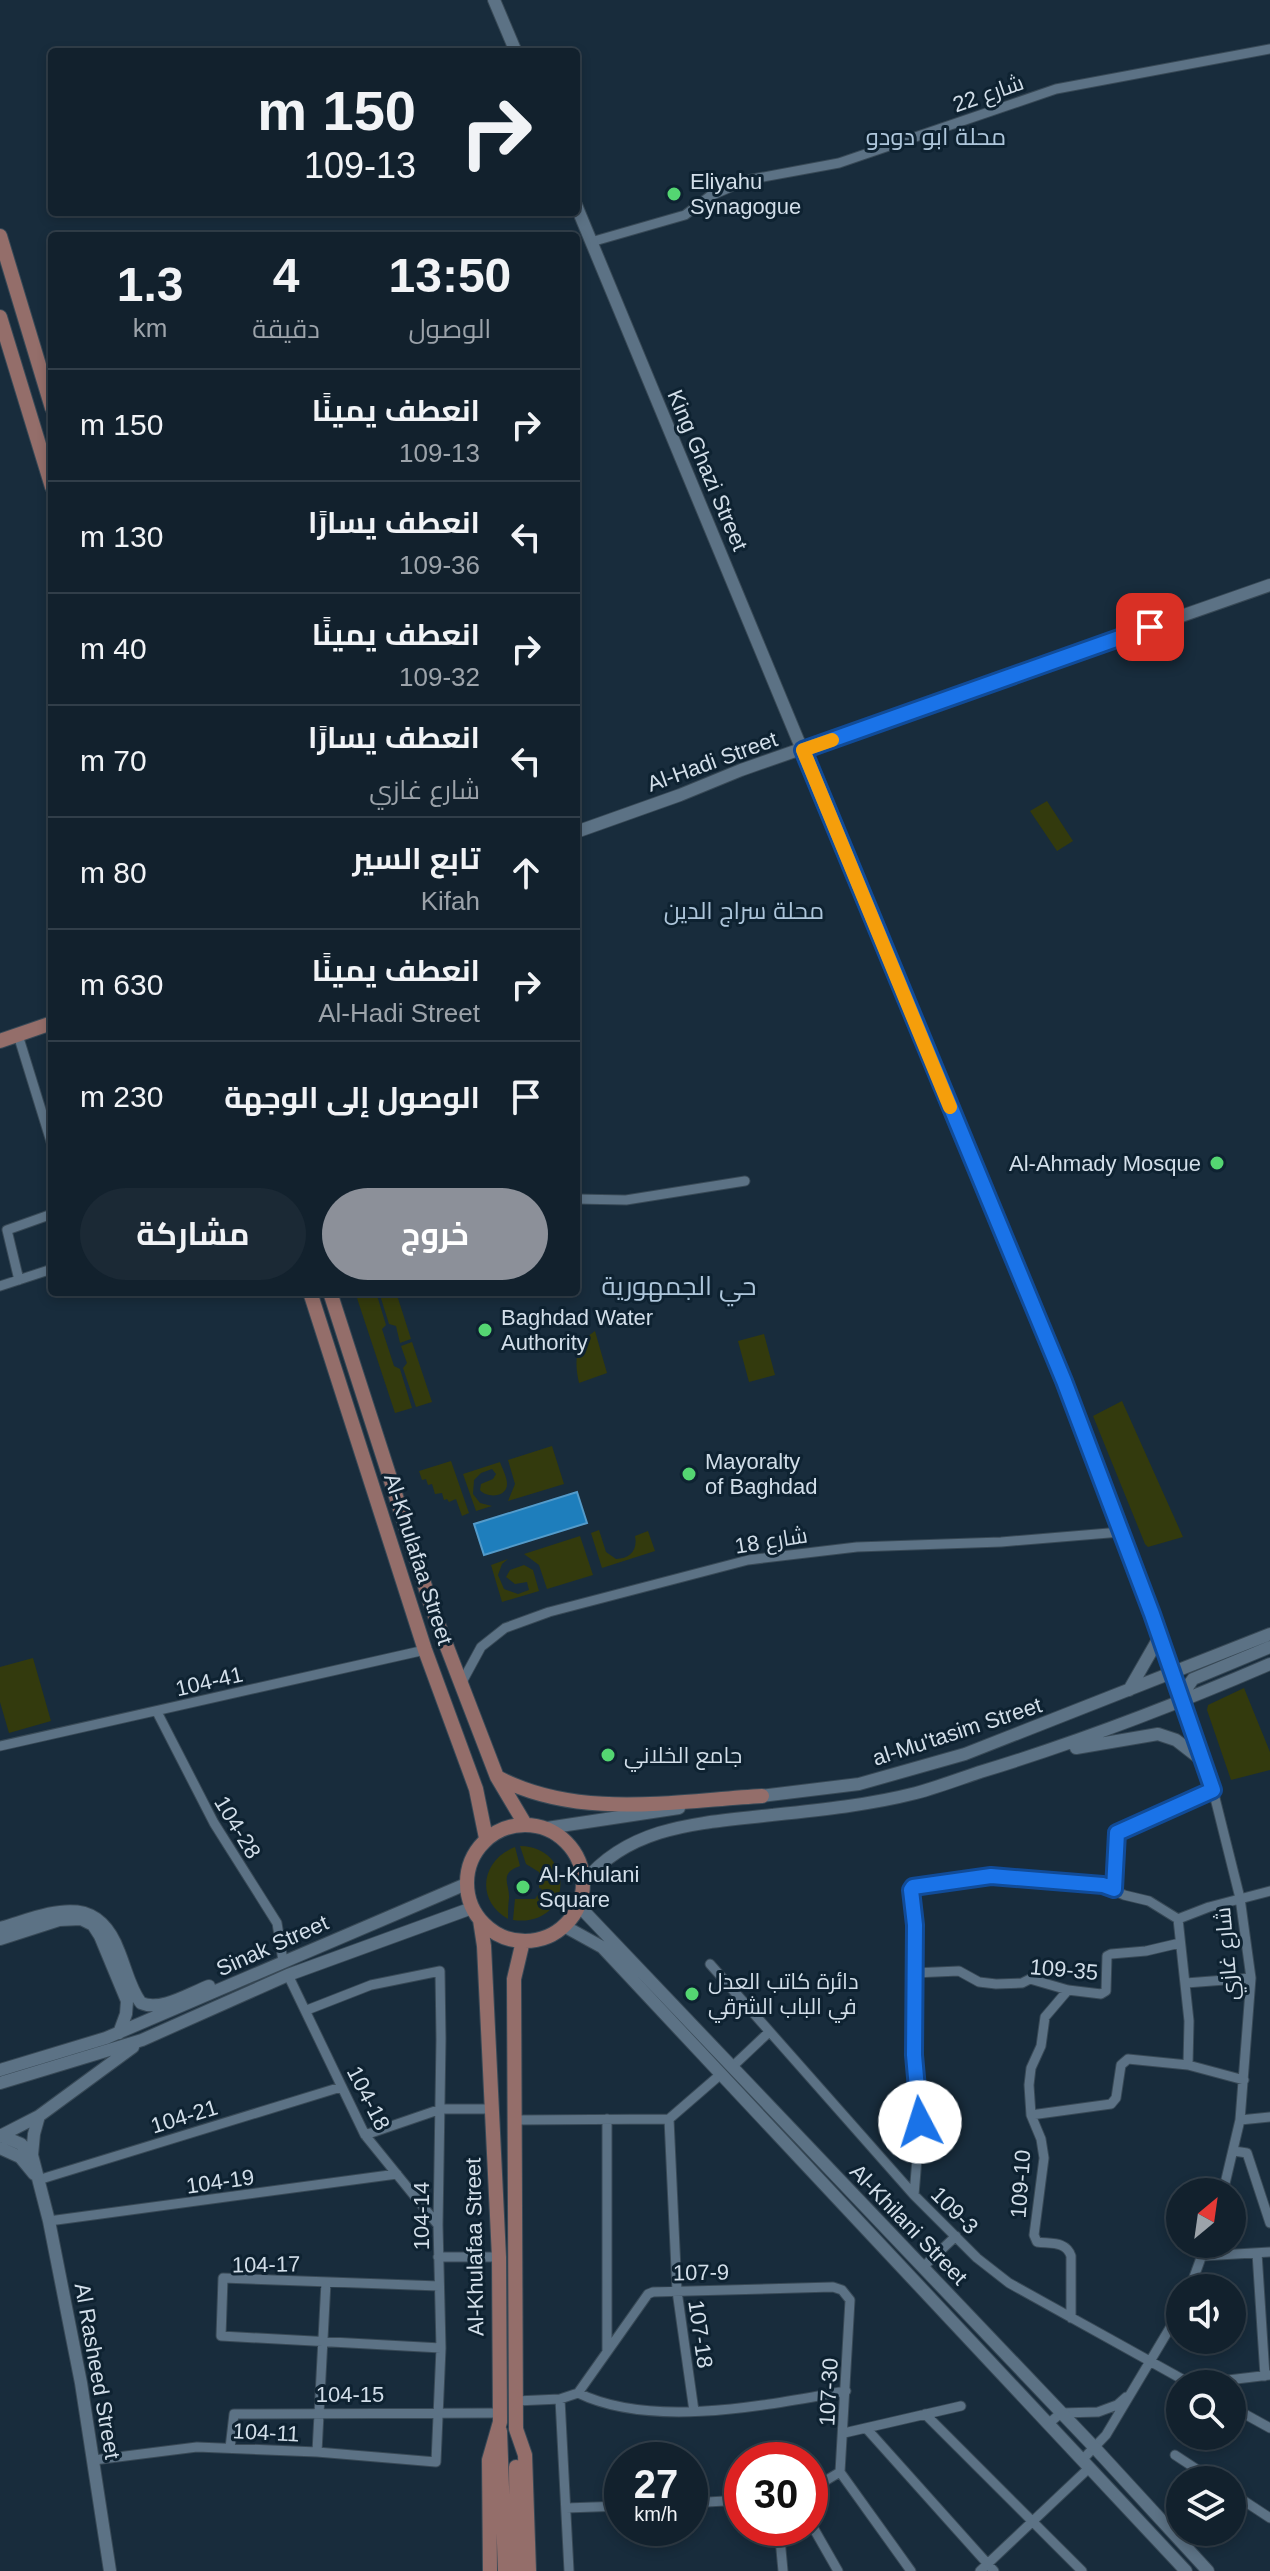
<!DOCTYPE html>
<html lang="ar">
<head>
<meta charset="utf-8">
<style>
  body { margin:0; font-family:Helvetica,Cairo,sans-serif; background:#1b2935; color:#f1f3f6; direction:rtl; height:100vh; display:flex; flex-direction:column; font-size:30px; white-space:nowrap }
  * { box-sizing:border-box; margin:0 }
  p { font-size:26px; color:#9ca3aa }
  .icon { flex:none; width:44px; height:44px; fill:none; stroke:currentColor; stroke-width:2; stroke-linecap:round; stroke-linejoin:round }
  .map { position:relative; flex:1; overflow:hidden; direction:ltr }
  .side { position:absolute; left:48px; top:232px; width:532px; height:1064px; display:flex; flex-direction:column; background:#12212d; border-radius:8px; box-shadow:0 4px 12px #0003,0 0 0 2px #313e49; direction:rtl }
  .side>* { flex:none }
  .guide { position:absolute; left:48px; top:48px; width:532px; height:168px; border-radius:8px; box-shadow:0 4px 12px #0003,0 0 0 2px #313e49; direction:rtl; background:#12212d; color:#f1f3f6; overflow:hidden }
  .needle { width:52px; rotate:29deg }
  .tools { position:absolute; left:1166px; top:2178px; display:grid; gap:16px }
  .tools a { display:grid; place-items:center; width:80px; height:80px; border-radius:50%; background:#12212d; box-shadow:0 4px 12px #0003,0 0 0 2px #313e49; font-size:40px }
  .speed { position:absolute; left:604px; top:2442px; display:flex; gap:16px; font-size:40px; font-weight:700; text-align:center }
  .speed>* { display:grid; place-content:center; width:104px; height:104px; border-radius:50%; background:#12212d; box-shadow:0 4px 12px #0003,0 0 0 2px #313e49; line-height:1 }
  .speed small { font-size:20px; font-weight:400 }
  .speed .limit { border:12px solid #d22; background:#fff; color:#111 }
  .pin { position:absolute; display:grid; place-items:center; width:68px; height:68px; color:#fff; margin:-34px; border-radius:16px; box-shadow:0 4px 12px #0006 }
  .me { position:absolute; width:88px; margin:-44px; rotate:355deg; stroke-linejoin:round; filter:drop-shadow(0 0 6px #0008) }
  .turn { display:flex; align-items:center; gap:28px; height:168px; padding:0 32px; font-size:36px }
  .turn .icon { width:104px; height:104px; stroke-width:2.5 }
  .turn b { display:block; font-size:56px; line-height:68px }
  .eta { display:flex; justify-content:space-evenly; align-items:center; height:136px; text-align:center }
  .eta b { font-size:48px; font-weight:700; line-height:56px }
  .primary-button { display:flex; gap:16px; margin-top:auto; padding:16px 32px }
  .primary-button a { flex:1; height:92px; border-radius:48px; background:#8c9099; color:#fff; font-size:32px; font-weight:700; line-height:92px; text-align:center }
  .primary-button a+a { background:#1b2935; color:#f1f3f6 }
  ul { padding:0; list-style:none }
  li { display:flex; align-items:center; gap:24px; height:112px; padding:0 32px; border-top:2px solid #313e49 }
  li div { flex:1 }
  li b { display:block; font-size:30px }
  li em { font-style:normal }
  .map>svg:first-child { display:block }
  .green { fill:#333a0d }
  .water { fill:#1e7ebc; stroke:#549bca; stroke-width:2 }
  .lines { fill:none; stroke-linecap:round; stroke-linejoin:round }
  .street-casing { stroke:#384956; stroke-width:11 }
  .secondary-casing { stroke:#384956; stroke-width:14 }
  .primary-casing { stroke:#384956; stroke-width:16 }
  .street { stroke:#5c7285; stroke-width:9 }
  .secondary { stroke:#5c7285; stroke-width:12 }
  .primary { stroke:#946e6a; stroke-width:14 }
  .route-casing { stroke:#114b97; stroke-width:20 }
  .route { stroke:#1a73e8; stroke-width:14 }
  .slow { stroke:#f59e0b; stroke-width:14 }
  .poi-dot { fill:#54d672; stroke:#0e2231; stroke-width:3 }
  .labels { text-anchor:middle; stroke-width:6; stroke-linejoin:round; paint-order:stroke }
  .street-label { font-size:22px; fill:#d2dee9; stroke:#0e2231 }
  .poi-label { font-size:22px; fill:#d2dee9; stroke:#0e2231; text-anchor:start }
  .neighbourhood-label { font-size:24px; fill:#aec6db; stroke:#0e2231 }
  .quarter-label { font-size:26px; fill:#aec6db; stroke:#0e2231 }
</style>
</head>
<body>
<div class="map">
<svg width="1270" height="2571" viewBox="0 0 1270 2571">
  <rect width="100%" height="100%" fill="#182c3c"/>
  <path class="green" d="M 1047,801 L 1073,841 L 1057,851 L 1030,811 Z
    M 355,1292 L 376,1292 L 386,1325 L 382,1329 L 394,1366 L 400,1369 L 412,1408 L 395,1413 Z
    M 379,1292 L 396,1292 L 411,1339 L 400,1343 L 396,1326 L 389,1324 Z
    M 595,1331 L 607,1373 L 579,1383 C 574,1361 575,1344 595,1331 Z
    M 764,1334 L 775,1375 L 749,1382 L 738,1341 Z
    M 412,1342 L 432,1402 L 416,1407 L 403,1368 L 407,1363 L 401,1346 Z
    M 1122,1401 L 1183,1537 L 1148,1547 L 1145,1544 L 1093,1416 Z
    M 552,1446 L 564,1484 L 508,1501 L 515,1484 L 508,1460 Z
    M 451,1461 L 469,1513 L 462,1516 L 456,1499 L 449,1502 L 447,1499 L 444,1500 L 442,1493 L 435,1494 L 432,1484 L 428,1485 L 426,1479 L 422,1480 L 419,1471 Z
    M 500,1462 C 502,1468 507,1477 507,1484 C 507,1498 486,1498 480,1490 L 481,1484 L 493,1479 L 496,1474 L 492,1469 L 481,1473 L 474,1480 L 473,1494 L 480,1503 L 492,1506 L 476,1511 L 463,1474 Z
    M 599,1530 L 606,1552 L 616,1559 C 630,1559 638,1550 635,1536 L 648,1531 L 655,1551 L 602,1568 L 591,1533 Z
    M 580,1536 L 593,1575 L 547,1589 L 539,1565 L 524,1554 Z
    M 508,1559 L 502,1564 L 498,1575 L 504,1589 L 518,1594 L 529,1590 L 527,1582 L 515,1584 L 506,1577 L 510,1570 L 524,1565 L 533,1570 L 539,1591 L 502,1602 L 491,1565 Z
    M 33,1658 L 51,1721 L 9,1733 L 0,1702 L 0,1667 Z
    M 1244,1688 L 1270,1752 L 1270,1770 L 1231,1780 L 1207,1710 L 1208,1705 Z
    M 520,1846 C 577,1847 573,1928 513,1920 L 515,1899 L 535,1899 L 542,1889 L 539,1888 L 539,1872 L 526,1864 Z
    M 515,1847 L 520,1866 C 498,1874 510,1884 509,1898 C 508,1906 508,1911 508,1919 C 475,1900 481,1860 515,1847 Z"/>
  <path class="water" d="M 577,1492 L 587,1523 L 484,1555 L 474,1524 Z"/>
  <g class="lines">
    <g class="street-casing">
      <path id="street" d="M 591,242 L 685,215 L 710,196 L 747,180 L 839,163 L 1056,89 L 1270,49
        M 18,1035 L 52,1145
        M 576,1199 L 626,1200 L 745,1181
        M 19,1280 L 7,1230 L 52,1214
        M 0,1286 L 52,1269
        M 1172,1672 L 1213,1790 L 1240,1898 L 1251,1978 L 1240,2120 L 1223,2192
        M 462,1682 L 481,1647 L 505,1628 L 549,1612 L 748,1560 L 857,1547 L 1001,1542 L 1121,1532
        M 157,1712 L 214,1823 L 277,1923 L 283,1961
        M 0,1746 L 425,1650
        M 1114,1889 L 1117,1833 L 1213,1790
        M 1178,1919 L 1189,2021 L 1188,2065
        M 710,1964 L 914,2195 L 977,2258 L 1009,2283 L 1191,2384
        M 913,1973 L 959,1971 L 979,1982 L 996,1984 L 1022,1983 L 1030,1979 L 1068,1990 L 1101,1994 L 1106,1991 L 1107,1956 L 1111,1954 L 1146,1951 L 1180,1943
        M 288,1975 L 365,2135 L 438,2225
        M 1186,1983 L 1251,1978
        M 1068,1990 L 1045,2017 L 1041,2046 L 1031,2068 L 1029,2085 L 1031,2115 L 1041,2139 L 1044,2158 L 1034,2235 L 1037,2242 C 1051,2244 1066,2241 1071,2256 L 1071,2318
        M 732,2067 L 768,2033
        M 1031,2115 L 1111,2104 L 1116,2098 L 1121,2065 L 1128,2059 L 1188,2065 L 1244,2080
        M 607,2119 L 607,2351
        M 669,2119 L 677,2291 L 694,2411
        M 515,2120 L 669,2119 L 721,2074
        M 1240,2120 L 1270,2117
        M 365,2135 L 441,2109 L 491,2109
        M 1234,2151 L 1247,2153 L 1270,2223
        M 38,2180 L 341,2087
        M 914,2195 L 920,2122 L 914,2055 L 915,1925 L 911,1890 L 913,1887 L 991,1876 L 1103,1885 L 1124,1895 L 1149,1901 L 1178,1919 L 1209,1907 L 1270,1891
        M 49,2221 L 397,2174
        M 1257,2253 L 1265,2376
        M 1202,2256 L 1270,2252
        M 438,2257 L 499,2257
        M 923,2267 L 956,2236
        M 439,2286 L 223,2278 L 221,2336 L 441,2348
        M 1190,2288 L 1206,2244
        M 1195,2384 L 1270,2375
        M 578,2393 C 652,2429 767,2405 846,2391
        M 560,2399 L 569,2571
        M 516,2401 L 560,2399 L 578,2393 L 648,2294 L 653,2292 L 833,2287 L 842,2290 L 850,2300 L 840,2472 L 911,2571
        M 1232,2407 L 1270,2428
        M 925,2414 L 1082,2571
        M 1048,2424 L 1061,2413 L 1098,2412 L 1117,2405 L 1126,2397
        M 866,2428 L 994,2571
        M 844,2433 L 961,2406
        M 230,2448 L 234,2414 L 500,2413
        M 317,2452 L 326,2282
        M 1175,2455 L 1213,2480
        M 94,2460 L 197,2447 L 317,2452 L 436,2462 L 441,2348 L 438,2225 L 441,2039 L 440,1971 L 371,1985 L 307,2010
        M 1082,2460 L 1106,2435 L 1180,2311
        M 810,2490 L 840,2472
        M 1232,2493 L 1270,2518
        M 690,2503 L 742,2500
        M 566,2508 L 622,2506
        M 810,2522 L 838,2571
        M 779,2528 L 783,2571
        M 980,2571 L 1089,2468"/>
    </g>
    <g class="secondary-casing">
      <path id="secondary" d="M 494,0 L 516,52
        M 576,205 L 1064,1381 L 1172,1672
        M 576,832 L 680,795 L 741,770 L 1270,585
        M 1129,1690 L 1160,1636
        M 1183,1702 L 1184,1692 L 1193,1679 L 1270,1647
        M 1076,1748 L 1158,1734 L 1176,1740 L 1203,1761
        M 753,1797 L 859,1784 L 965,1754 L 1270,1634
        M 547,1828 L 679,1808
        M 584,1882 C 631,1824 704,1823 772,1815 C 820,1810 869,1805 916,1793 C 938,1787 959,1779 980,1772 C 1079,1742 1175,1705 1270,1664
        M 579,1906 L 1095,2448 L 1208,2571
        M 564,1926 L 602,1947 L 1186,2571
        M 0,1928 C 49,1914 96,1889 119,1952 C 126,1969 130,1989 141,2003 C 161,2012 190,1993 209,1986
        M 0,1939 L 59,1920 L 81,1919 L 93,1925 L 100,1936 L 127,2001 L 126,2014 L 119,2033
        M 0,2070 L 106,2038 L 466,1884
        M 0,2083 L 142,2040 L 288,1975 L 472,1908
        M 0,2135 L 21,2144 L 32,2155 L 49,2221 L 81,2383 L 110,2571
        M 0,2136 L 39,2116 L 133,2047
        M 0,2148 L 20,2157 L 34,2174
        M 32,2155 L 34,2134 L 39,2116"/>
    </g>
    <g class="primary-casing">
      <path id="primary" d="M 0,236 L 52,408
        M 0,317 L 52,487
        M 0,1041 L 52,1023
        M 310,1292 L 425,1650 L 476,1789 L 486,1838
        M 330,1292 L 432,1608 L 497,1777 L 525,1824
        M 497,1777 C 578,1820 674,1801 762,1796
        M467 1883a58 58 0 1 1 116 0a58 58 0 1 1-116 0Z
        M 480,1920 L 484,1946 L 499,2257 L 500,2422 L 489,2460 L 490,2571
        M 523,1941 L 514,1979 L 516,2429 L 525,2455 L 529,2571
        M 500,2431 L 505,2571
        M 516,2467 L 517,2571"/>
    </g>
    <use href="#street" class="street"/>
    <use href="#secondary" class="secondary"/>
    <use href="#primary" class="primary"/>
  </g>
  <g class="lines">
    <g class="route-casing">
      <path id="route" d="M 920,2122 L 914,2055 L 915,1925 L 911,1890 L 913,1887 L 991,1876 L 1103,1885 L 1114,1889 L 1117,1833 L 1213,1790 L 1152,1614 L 1064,1381 L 803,750 L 1150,627"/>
    </g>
    <use href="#route" class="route"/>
    <path class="slow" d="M 832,740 L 803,750 L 950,1107"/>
  </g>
  <g class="poi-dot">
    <circle cx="674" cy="194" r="8"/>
    <circle cx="1217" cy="1163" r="8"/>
    <circle cx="485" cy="1330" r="8"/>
    <circle cx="689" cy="1474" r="8"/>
    <circle cx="608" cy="1755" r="8"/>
    <circle cx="523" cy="1887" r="8"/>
    <circle cx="692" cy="1994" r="8"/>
  </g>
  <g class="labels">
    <g class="street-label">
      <text transform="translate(988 93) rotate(-19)" y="8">شارع 22</text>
      <text transform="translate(708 470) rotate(67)" y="8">King Ghazi Street</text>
      <text transform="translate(712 761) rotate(-20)" y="8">Al-Hadi Street</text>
      <text transform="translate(771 1540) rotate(-9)" y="8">شارع 18</text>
      <text transform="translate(419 1559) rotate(72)" y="8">Al-Khulafaa Street</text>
      <text transform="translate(209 1681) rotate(-13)" y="8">104-41</text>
      <text transform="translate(957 1731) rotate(-18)" y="8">al-Mu'tasim Street</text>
      <text transform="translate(238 1827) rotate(59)" y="8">104-28</text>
      <text transform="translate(272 1945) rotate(-24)" y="8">Sinak Street</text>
      <text transform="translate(1226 1954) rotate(-95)" y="8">شارع غازي</text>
      <text transform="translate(1064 1969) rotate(5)" y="8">109-35</text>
      <text transform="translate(369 2098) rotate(63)" y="8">104-18</text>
      <text transform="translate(184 2116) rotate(-17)" y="8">104-21</text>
      <text transform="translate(220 2181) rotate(-8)" y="8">104-19</text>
      <text transform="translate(1020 2184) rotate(-86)" y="8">109-10</text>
      <text transform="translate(955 2210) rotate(45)" y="8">109-3</text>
      <text transform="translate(421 2216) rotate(-90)" y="8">104-14</text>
      <text transform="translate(909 2224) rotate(46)" y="8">Al-Khilani Street</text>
      <text transform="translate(474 2247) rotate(-91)" y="8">Al-Khulafaa Street</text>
      <text transform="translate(266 2264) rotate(-1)" y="8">104-17</text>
      <text transform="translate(701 2272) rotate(-1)" y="8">107-9</text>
      <text transform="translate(701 2334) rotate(82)" y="8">107-18</text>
      <text transform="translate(98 2371) rotate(80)" y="8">Al Rasheed Street</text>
      <text transform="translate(828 2392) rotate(-87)" y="8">107-30</text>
      <text x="350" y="2402">104-15</text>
      <text transform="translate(266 2432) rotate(3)" y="8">104-11</text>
    </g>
    <g class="poi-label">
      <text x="690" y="189">Eliyahu<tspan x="690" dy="25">Synagogue</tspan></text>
      <text x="1201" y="1171" text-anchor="end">Al-Ahmady Mosque</text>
      <text x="501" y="1325">Baghdad Water<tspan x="501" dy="25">Authority</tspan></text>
      <text x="705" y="1469">Mayoralty<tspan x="705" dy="25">of Baghdad</tspan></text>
      <text x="624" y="1763">جامع الخلاني</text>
      <text x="539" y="1882">Al-Khulani<tspan x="539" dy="25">Square</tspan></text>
      <text x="708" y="1989">دائرة كاتب العدل<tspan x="708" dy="25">في الباب الشرقي</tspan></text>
    </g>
    <g class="neighbourhood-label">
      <text x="936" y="145">محلة ابو دودو</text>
      <text x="744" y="919">محلة سراج الدين</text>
    </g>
    <g class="quarter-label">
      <text x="679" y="1295">حي الجمهورية</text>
    </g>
  </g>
</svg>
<div class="tools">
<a><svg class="needle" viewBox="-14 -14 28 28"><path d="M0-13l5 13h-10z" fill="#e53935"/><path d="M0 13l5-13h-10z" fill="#9ca3aa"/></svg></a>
<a><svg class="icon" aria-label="sound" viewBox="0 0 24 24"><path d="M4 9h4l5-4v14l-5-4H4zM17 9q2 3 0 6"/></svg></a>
<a><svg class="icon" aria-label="search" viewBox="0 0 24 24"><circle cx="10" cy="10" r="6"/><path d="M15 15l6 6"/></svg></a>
<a><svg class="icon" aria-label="layers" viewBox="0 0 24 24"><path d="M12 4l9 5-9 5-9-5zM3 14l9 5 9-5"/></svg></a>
</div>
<div class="speed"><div>27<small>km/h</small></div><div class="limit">30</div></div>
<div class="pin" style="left:1150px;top:627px;background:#d93025"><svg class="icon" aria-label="arrive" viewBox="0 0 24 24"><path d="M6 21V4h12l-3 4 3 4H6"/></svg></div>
<svg class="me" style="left:920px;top:2122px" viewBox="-20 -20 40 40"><circle r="19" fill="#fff"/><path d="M0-13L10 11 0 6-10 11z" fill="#1a73e8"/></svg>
<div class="guide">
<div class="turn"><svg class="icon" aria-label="right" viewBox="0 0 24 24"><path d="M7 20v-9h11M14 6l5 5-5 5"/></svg><div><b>150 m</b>109-13</div></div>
</div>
<section class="side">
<div class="eta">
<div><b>13:50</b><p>الوصول</p></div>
<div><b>4</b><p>دقيقة</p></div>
<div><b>1.3</b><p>km</p></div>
</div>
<ul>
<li><svg class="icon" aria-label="right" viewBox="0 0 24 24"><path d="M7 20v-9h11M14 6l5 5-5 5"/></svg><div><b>انعطف يمينًا</b><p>109-13</p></div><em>150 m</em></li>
<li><svg class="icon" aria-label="left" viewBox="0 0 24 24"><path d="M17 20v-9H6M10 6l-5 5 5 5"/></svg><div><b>انعطف يسارًا</b><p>109-36</p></div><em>130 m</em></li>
<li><svg class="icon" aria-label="right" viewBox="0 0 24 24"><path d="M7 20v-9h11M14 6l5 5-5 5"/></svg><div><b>انعطف يمينًا</b><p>109-32</p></div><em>40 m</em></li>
<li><svg class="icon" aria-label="left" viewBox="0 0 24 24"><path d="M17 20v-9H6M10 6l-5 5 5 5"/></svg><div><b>انعطف يسارًا</b><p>شارع غازي</p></div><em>70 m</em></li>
<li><svg class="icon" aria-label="ahead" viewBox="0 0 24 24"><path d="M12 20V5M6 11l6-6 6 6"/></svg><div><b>تابع السير</b><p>Kifah</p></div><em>80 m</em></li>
<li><svg class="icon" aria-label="right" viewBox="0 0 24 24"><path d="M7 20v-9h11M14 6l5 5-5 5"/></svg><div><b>انعطف يمينًا</b><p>Al-Hadi Street</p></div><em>630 m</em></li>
<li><svg class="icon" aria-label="arrive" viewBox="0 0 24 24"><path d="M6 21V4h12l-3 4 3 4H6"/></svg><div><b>الوصول إلى الوجهة</b></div><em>230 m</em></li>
</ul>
<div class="primary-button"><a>خروج</a><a>مشاركة</a></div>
</section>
</div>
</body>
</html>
